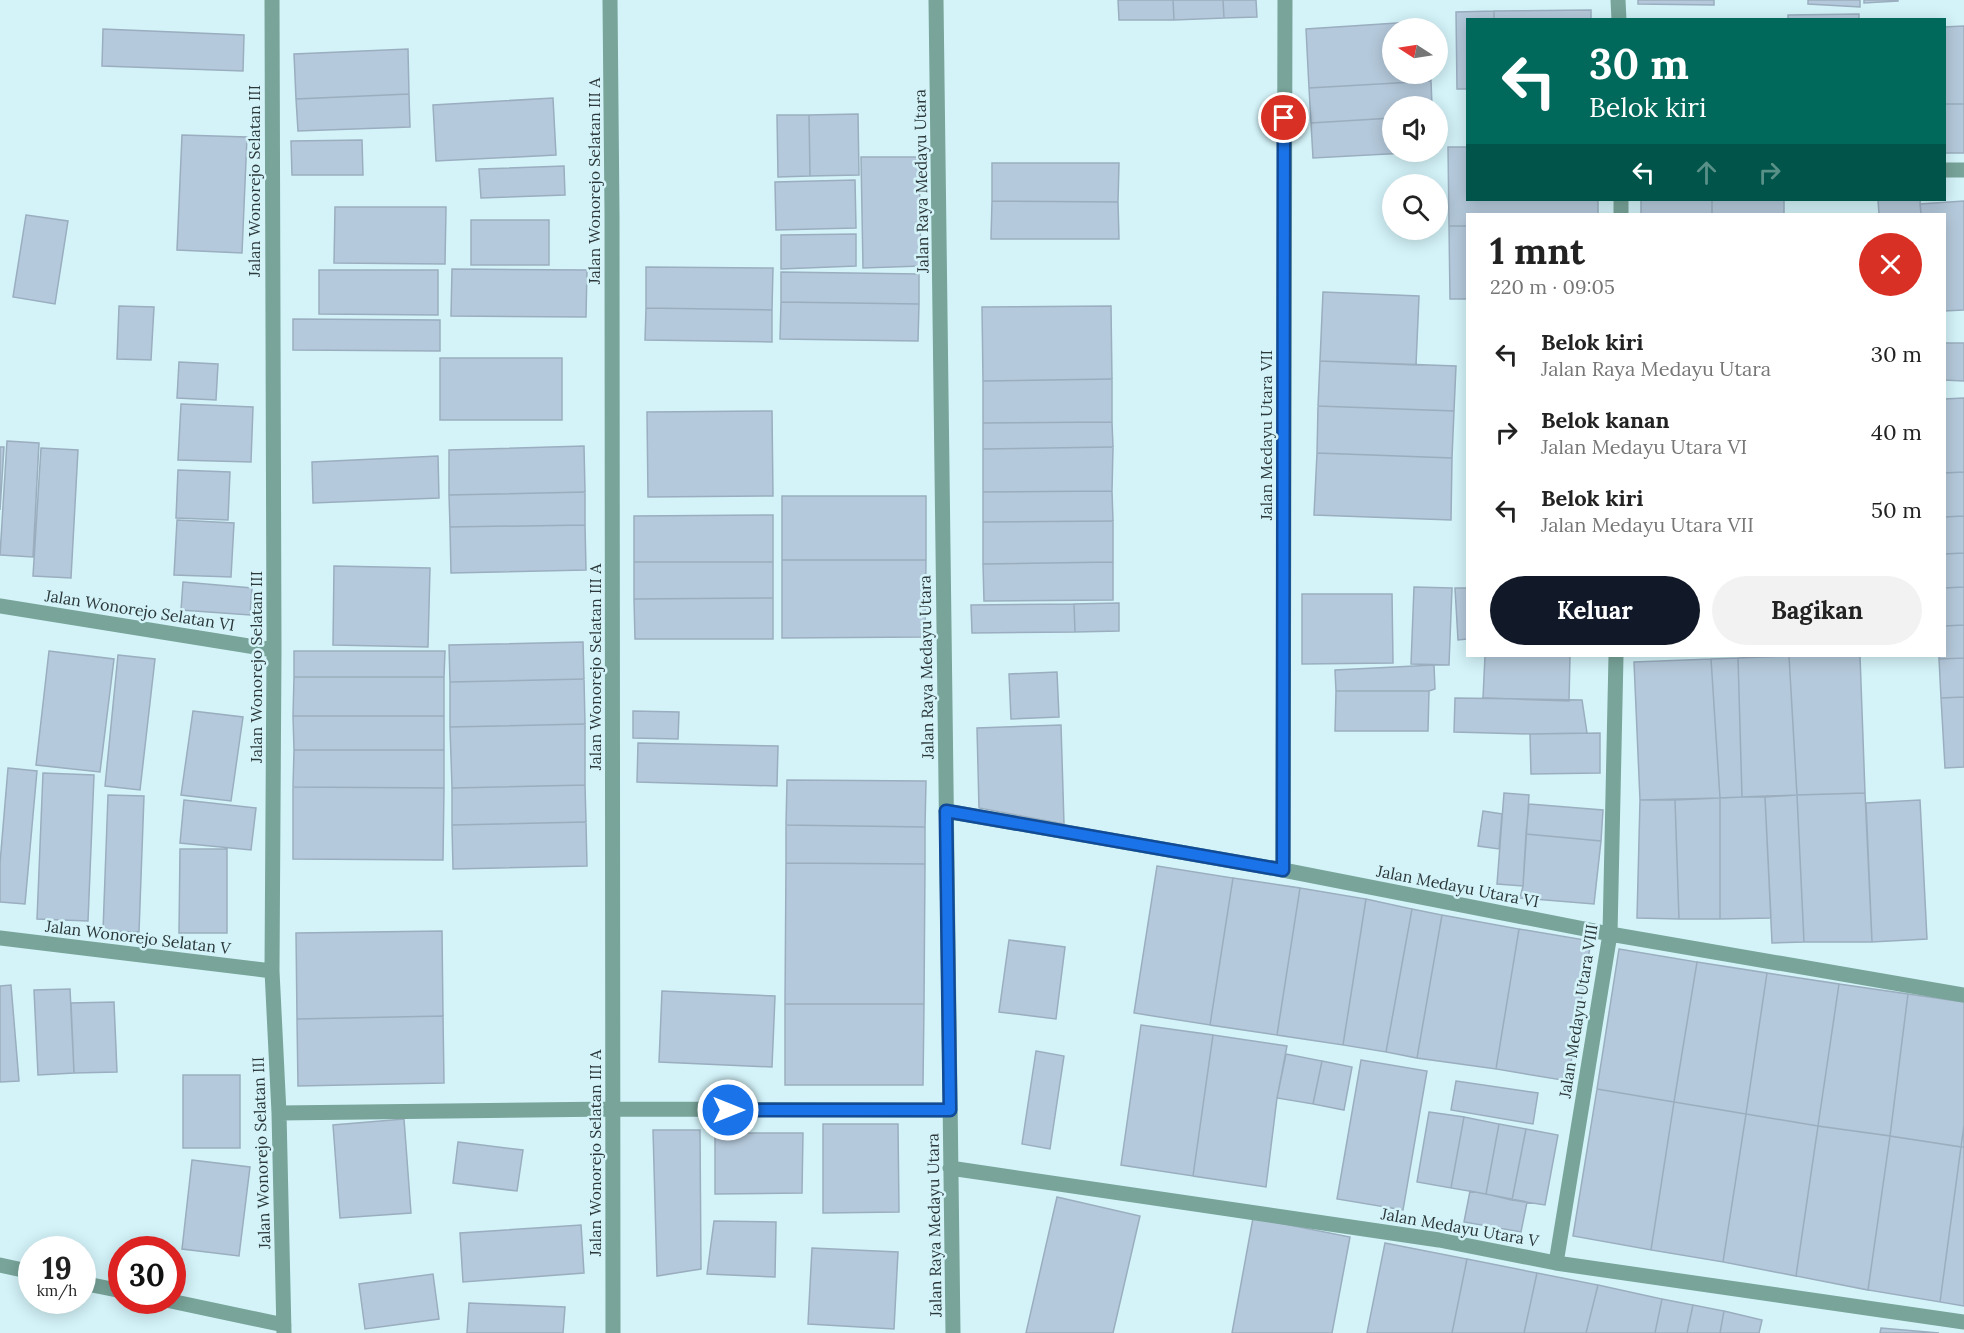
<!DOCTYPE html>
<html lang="id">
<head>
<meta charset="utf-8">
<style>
  body { margin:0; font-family:Lora,serif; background:#f2f2f2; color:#222; height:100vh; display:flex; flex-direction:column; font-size:22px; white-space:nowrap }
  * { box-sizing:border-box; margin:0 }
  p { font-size:20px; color:#767676 }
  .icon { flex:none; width:33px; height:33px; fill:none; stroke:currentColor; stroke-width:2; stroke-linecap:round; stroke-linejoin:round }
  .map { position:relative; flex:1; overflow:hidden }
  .details { position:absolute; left:1466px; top:213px; width:480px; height:444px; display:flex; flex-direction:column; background:#fff; border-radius:0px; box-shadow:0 3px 15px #0003 }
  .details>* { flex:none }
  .hud { position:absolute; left:1466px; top:18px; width:480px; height:183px; border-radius:0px; box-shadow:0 3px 15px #0003; background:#00695c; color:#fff; overflow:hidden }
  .needle { width:39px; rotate:282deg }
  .fabs { position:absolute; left:1382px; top:18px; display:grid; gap:12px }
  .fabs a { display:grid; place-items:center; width:66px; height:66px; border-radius:50%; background:#fff; box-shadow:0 3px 15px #0003; font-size:30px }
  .speed { position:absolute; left:18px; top:1236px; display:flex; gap:12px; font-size:30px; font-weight:700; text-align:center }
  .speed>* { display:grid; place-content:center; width:78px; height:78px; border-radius:50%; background:#fff; box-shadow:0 3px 15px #0003; line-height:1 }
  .speed small { font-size:15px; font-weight:400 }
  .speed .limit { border:9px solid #d22; background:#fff; color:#111 }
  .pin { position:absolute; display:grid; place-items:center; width:51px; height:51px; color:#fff; margin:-26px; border:3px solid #fff; border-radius:50%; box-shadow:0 2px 6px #0007 }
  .me { position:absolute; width:66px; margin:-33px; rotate:90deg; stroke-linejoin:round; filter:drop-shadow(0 0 4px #0008) }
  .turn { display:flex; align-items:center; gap:21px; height:126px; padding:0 24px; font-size:27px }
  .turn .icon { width:78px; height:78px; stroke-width:2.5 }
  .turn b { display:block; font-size:42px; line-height:51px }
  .lanes { display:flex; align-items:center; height:57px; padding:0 24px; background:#0003; justify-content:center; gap:30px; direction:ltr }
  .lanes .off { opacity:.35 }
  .round { display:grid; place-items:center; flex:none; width:63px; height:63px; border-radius:32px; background:#f2f2f2 }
  .head { display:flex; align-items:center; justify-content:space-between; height:102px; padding:0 24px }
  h1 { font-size:36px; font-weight:700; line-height:45px }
  .button { display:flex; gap:12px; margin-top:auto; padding:12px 24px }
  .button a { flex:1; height:69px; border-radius:36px; background:#111827; color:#fff; font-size:24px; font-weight:700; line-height:69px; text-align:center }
  .button a+a { background:#f2f2f2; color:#222 }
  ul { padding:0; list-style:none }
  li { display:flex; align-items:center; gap:18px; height:78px; padding:0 24px }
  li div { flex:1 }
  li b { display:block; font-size:22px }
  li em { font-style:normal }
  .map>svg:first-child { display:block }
  .building { fill:#b4c9db; stroke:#9aaebf; stroke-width:1.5 }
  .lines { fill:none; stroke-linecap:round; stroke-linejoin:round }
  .minor { stroke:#78a499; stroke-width:15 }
  .route-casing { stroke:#114b97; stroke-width:15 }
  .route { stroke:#1a73e8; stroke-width:10 }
  .labels { text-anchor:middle; stroke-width:5; stroke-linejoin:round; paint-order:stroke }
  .street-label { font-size:16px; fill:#2b3739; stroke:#d3f3f9 }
</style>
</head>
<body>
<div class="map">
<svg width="1964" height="1333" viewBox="0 0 1964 1333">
  <rect width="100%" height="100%" fill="#d3f3f9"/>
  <path class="building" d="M 1118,0 L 1173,0 L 1174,20 L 1119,20 Z
    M 1173,0 L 1223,0 L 1224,18 L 1174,20 Z
    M 1223,0 L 1256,0 L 1257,17 L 1224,18 Z
    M 1638,0 L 1714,0 L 1714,5 L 1638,4 Z
    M 1808,0 L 1860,0 L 1860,7 L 1808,4 Z
    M 1864,0 L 1898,0 L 1898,1 L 1864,3 Z
    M 1591,10 L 1591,20 L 1494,20 L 1494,11 Z
    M 1494,11 L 1494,20 L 1467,20 L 1467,89 L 1457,89 L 1456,12 Z
    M 1859,14 L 1859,20 L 1788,20 L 1788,15 Z
    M 1427,21 L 1427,28 L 1392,28 L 1392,74 L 1430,74 L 1431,81 L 1309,88 L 1306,29 Z
    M 1964,26 L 1964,104 L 1944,104 L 1944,27 Z
    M 103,29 L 244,35 L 243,71 L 102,66 Z
    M 408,49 L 409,94 L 296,99 L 294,54 Z
    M 1431,81 L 1432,106 L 1392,106 L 1392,118 L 1311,123 L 1309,88 Z
    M 409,94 L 410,127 L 298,131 L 296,99 Z
    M 553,98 L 556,155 L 436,161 L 433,105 Z
    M 1944,104 L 1964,104 L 1964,153 L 1944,153 Z
    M 858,114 L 859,175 L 810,176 L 809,115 Z
    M 777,115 L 809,115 L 810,176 L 778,177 Z
    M 1392,118 L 1392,152 L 1425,152 L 1313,158 L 1311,123 Z
    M 182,135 L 247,137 L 242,253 L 177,250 Z
    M 362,140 L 363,175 L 292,175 L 291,141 Z
    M 1448,147 L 1467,147 L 1467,200 L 1598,200 L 1598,214 L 1467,214 L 1467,226 L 1449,226 Z
    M 861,157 L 919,157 L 921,266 L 863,268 Z
    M 992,163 L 1119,163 L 1118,202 L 992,201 Z
    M 564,166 L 565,195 L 481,198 L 479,169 Z
    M 855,180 L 856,228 L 776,230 L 775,182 Z
    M 1641,200 L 1712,200 L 1712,214 L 1641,214 Z
    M 1712,200 L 1784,200 L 1784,214 L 1712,214 Z
    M 1878,200 L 1920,200 L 1921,214 L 1879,214 Z
    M 992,201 L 1118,202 L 1119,239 L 991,239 Z
    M 1964,201 L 1964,310 L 1944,311 L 1944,214 L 1921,214 L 1920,204 Z
    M 335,207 L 446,207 L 445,264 L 334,263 Z
    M 26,215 L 68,221 L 55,304 L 13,297 Z
    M 471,220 L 549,220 L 549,265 L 471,265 Z
    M 1449,226 L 1467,226 L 1467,299 L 1450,299 Z
    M 856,234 L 856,266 L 781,269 L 781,235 Z
    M 646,267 L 773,268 L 772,310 L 646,308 Z
    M 452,269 L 587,270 L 586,317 L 451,316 Z
    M 319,270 L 438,270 L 438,315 L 319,314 Z
    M 781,272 L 919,274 L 919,304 L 781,302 Z
    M 1323,292 L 1419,296 L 1416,365 L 1320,361 Z
    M 781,302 L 919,304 L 918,341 L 780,339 Z
    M 119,306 L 154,307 L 151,360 L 117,359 Z
    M 1111,306 L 1112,379 L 983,381 L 982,307 Z
    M 646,308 L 772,310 L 772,342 L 645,340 Z
    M 293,319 L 440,320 L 440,351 L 293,350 Z
    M 1944,343 L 1964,343 L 1964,381 L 1944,380 Z
    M 440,358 L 562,358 L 562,420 L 440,420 Z
    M 1320,361 L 1456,366 L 1454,411 L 1318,406 Z
    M 179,362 L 218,364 L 216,400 L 177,398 Z
    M 1112,379 L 1112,422 L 983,423 L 983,381 Z
    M 1964,398 L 1964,472 L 1944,473 L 1944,399 Z
    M 181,404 L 253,407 L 251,462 L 178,460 Z
    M 1318,406 L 1454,411 L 1452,458 L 1317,453 Z
    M 772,411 L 773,496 L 648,497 L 647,412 Z
    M 1112,422 L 1113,447 L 983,449 L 983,423 Z
    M 7,441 L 39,443 L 33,557 L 0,555 Z
    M 584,446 L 585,492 L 449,495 L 449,450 Z
    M 0,447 L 4,447 L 0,510 Z
    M 1113,447 L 1112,491 L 983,492 L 983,449 Z
    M 41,448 L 78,450 L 71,578 L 33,576 Z
    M 1317,453 L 1452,458 L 1451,520 L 1314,515 Z
    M 438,456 L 439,498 L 313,503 L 312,462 Z
    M 178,470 L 230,472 L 228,520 L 176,518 Z
    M 1964,472 L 1964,516 L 1944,517 L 1944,473 Z
    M 1112,491 L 1113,521 L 983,522 L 983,492 Z
    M 585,492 L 585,525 L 450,527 L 449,495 Z
    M 782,496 L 926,496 L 926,560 L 782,560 Z
    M 773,515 L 773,562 L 634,562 L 634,516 Z
    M 1964,516 L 1964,553 L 1944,554 L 1944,517 Z
    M 177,520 L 234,523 L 231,577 L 174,575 Z
    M 1113,521 L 1113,562 L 983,564 L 983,522 Z
    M 585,525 L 586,570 L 451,573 L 450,527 Z
    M 1964,553 L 1964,587 L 1944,588 L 1944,554 Z
    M 782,560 L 926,560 L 925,637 L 782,638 Z
    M 634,562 L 773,562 L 773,598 L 634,599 Z
    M 1113,562 L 1113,600 L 984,601 L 983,564 Z
    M 334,566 L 430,568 L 428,647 L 333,645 Z
    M 183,582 L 252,588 L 250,615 L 181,610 Z
    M 1414,587 L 1452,588 L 1449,665 L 1411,664 Z
    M 1964,587 L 1964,625 L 1944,626 L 1944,588 Z
    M 1455,588 L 1467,588 L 1467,639 L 1458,640 Z
    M 1302,594 L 1392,594 L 1393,663 L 1302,664 Z
    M 773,598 L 773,639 L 635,639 L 634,599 Z
    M 1119,603 L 1119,631 L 1075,632 L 1074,604 Z
    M 1074,604 L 1075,632 L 972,633 L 971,605 Z
    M 1964,625 L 1964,658 L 1939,659 L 1939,656 L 1944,656 L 1944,626 Z
    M 583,642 L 584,679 L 450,682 L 449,645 Z
    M 49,651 L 114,659 L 100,772 L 36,765 Z
    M 294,651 L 445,651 L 444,677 L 294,677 Z
    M 118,655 L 155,659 L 140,790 L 105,786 Z
    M 1485,656 L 1570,656 L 1569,701 L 1483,698 Z
    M 1789,656 L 1797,795 L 1742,797 L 1738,658 Z
    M 1789,656 L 1860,656 L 1865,793 L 1797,795 Z
    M 1738,658 L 1742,797 L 1720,798 L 1711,659 Z
    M 1964,658 L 1964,697 L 1941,698 L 1939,659 Z
    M 1711,659 L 1720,798 L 1640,800 L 1634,662 Z
    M 1434,665 L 1435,689 L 1429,691 L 1336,691 L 1335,670 Z
    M 1057,672 L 1059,717 L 1011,719 L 1009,674 Z
    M 294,677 L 444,677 L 444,716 L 293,716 Z
    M 584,679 L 585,724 L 450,727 L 450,682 Z
    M 1336,691 L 1429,691 L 1428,731 L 1335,731 Z
    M 1964,697 L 1964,767 L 1945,768 L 1941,698 Z
    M 1455,698 L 1582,700 L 1587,733 L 1530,734 L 1454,732 Z
    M 193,711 L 243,717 L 231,801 L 181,795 Z
    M 633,711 L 679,712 L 678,739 L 633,738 Z
    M 293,716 L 444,716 L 444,750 L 294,750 Z
    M 585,724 L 585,785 L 452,788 L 450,727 Z
    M 1061,725 L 1064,824 L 979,808 L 977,728 Z
    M 1600,733 L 1600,773 L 1531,774 L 1530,734 Z
    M 638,743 L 778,746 L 777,786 L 637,782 Z
    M 294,750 L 444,750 L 444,788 L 293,787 Z
    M 8,768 L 37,771 L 25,904 L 0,902 L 0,863 Z
    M 43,773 L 94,775 L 88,921 L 37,919 Z
    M 787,780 L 926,781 L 925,827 L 786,825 Z
    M 585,785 L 586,822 L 452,825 L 452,788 Z
    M 293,787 L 444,788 L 443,860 L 293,859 Z
    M 1504,793 L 1529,795 L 1523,886 L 1497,884 Z
    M 1865,793 L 1872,942 L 1804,942 L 1797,795 Z
    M 108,795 L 144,796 L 139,932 L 103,931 Z
    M 1797,795 L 1804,942 L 1772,943 L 1765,797 Z
    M 1742,797 L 1765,797 L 1771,918 L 1720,919 L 1720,798 Z
    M 1720,798 L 1720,919 L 1679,919 L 1675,800 Z
    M 184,800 L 256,808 L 251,850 L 180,843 Z
    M 1640,800 L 1675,800 L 1679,919 L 1637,918 Z
    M 1920,800 L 1927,939 L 1872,942 L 1866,803 Z
    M 1529,804 L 1603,810 L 1601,841 L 1526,834 Z
    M 1483,811 L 1502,814 L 1499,849 L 1478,846 Z
    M 586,822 L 587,866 L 453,869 L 452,825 Z
    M 786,825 L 925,827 L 925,864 L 786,863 Z
    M 1526,834 L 1601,841 L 1594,904 L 1520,898 L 1523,886 Z
    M 180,849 L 227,849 L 227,933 L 179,933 Z
    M 786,863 L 925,864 L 924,1004 L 785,1004 Z
    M 1157,866 L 1233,878 L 1210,1025 L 1134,1013 Z
    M 1233,878 L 1300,888 L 1277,1035 L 1210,1025 Z
    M 1300,888 L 1366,899 L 1343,1045 L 1277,1035 Z
    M 1366,899 L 1412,909 L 1386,1052 L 1343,1045 Z
    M 1412,909 L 1442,915 L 1417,1058 L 1386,1052 Z
    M 1442,915 L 1519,929 L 1496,1069 L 1417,1058 Z
    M 1519,929 L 1591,941 L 1568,1081 L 1496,1069 Z
    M 442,931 L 443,1016 L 297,1019 L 296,933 Z
    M 1009,940 L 1065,947 L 1056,1019 L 999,1012 Z
    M 1619,949 L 1697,962 L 1674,1102 L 1597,1089 Z
    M 1697,962 L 1767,973 L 1746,1114 L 1674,1102 Z
    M 1767,973 L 1839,984 L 1818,1126 L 1746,1114 Z
    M 1839,984 L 1908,994 L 1890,1136 L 1818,1126 Z
    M 11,985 L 19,1081 L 0,1082 L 0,986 Z
    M 70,989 L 74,1073 L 38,1075 L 34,990 Z
    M 662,991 L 775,996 L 772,1067 L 659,1062 Z
    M 1908,994 L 1964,1002 L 1964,1125 L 1961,1147 L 1890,1136 Z
    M 114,1002 L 117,1072 L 74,1073 L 71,1003 Z
    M 785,1004 L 924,1004 L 923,1085 L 785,1085 Z
    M 443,1016 L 444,1083 L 298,1086 L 297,1019 Z
    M 1141,1025 L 1213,1035 L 1193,1176 L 1121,1165 Z
    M 1213,1035 L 1287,1046 L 1277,1098 L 1266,1187 L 1193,1176 Z
    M 1036,1051 L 1064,1056 L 1050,1149 L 1022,1144 Z
    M 1286,1054 L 1322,1061 L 1313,1104 L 1277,1098 Z
    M 1361,1060 L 1427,1071 L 1403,1210 L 1337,1199 Z
    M 1322,1061 L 1352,1067 L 1344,1110 L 1313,1104 Z
    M 183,1075 L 240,1075 L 240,1148 L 183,1148 Z
    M 1456,1081 L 1538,1093 L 1533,1124 L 1451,1110 Z
    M 1597,1089 L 1674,1102 L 1651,1250 L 1573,1236 Z
    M 1674,1102 L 1746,1114 L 1723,1262 L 1651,1250 Z
    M 1429,1112 L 1464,1117 L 1451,1188 L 1417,1182 Z
    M 1746,1114 L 1818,1126 L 1796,1276 L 1723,1262 Z
    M 1464,1117 L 1499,1124 L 1486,1194 L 1451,1188 Z
    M 404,1119 L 411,1213 L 340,1218 L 333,1125 Z
    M 823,1124 L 898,1124 L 899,1212 L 823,1213 Z
    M 1499,1124 L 1526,1129 L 1512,1200 L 1486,1194 Z
    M 1964,1125 L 1964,1147 L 1961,1147 Z
    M 1818,1126 L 1890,1136 L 1868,1290 L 1796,1276 Z
    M 1526,1129 L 1558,1135 L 1545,1205 L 1512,1200 Z
    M 653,1130 L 700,1130 L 701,1269 L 657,1276 Z
    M 715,1133 L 803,1133 L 802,1193 L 715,1194 Z
    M 1890,1136 L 1961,1147 L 1940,1302 L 1868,1290 Z
    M 458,1142 L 523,1150 L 517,1191 L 453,1183 Z
    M 1961,1147 L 1964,1147 L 1964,1306 L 1940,1302 Z
    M 192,1160 L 250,1167 L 239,1256 L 182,1249 Z
    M 1470,1191 L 1527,1202 L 1521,1232 L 1464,1222 Z
    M 1057,1197 L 1140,1216 L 1113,1333 L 1026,1333 Z
    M 1253,1218 L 1350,1237 L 1332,1333 L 1232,1333 Z
    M 714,1221 L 776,1222 L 775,1277 L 707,1274 Z
    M 581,1225 L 584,1273 L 463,1282 L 460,1233 Z
    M 1385,1243 L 1467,1259 L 1452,1333 L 1367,1333 Z
    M 812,1248 L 898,1252 L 894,1329 L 808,1324 Z
    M 1467,1259 L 1537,1273 L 1524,1333 L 1452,1333 Z
    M 1537,1273 L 1598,1285 L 1586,1333 L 1524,1333 Z
    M 433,1274 L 439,1319 L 365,1329 L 359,1284 Z
    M 1598,1285 L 1662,1299 L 1655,1333 L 1586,1333 Z
    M 1662,1299 L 1693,1305 L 1687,1333 L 1655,1333 Z
    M 469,1303 L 565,1307 L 563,1333 L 467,1333 Z
    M 1693,1305 L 1724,1311 L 1720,1333 L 1687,1333 Z
    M 1724,1311 L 1762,1320 L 1759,1333 L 1720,1333 Z
    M 1881,1328 L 1939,1333 L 1880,1333 Z"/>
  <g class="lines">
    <path class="minor" d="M 272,0 L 274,650 L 272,971 L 279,1113 L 284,1333
      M 610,0 L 612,214 L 613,1333
      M 936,0 L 953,1333
      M 1618,0 L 1619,20
      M 1944,170 L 1964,170
      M 1621,214 L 1621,200
      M 0,606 L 274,650
      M 946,811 L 1283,870 L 1610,934 L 1964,995
      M 1283,870 L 1285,0
      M 0,938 L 272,971
      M 279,1113 L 613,1109 L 950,1110
      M 950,1168 L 1439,1240 L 1556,1263 L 1964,1322
      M 1556,1263 L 1610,934 L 1616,656
      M 0,1265 L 32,1272
      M 82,1283 L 122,1291
      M 166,1300 L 284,1325"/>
  </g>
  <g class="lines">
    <g class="route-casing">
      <path id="route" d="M 728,1110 L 950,1110 L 946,811 L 1283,870 L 1284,118"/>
    </g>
    <use href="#route" class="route"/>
  </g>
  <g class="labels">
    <g class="street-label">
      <text transform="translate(254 181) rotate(-90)" y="6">Jalan Wonorejo Selatan III</text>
      <text transform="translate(594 181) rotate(-90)" y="6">Jalan Wonorejo Selatan III A</text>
      <text transform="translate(921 181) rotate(-91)" y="6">Jalan Raya Medayu Utara</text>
      <text transform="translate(1266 435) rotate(-90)" y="6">Jalan Medayu Utara VII</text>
      <text transform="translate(140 610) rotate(9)" y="6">Jalan Wonorejo Selatan VI</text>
      <text transform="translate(256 667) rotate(-90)" y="6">Jalan Wonorejo Selatan III</text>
      <text transform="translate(595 667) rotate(-90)" y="6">Jalan Wonorejo Selatan III A</text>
      <text transform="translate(926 667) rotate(-91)" y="6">Jalan Raya Medayu Utara</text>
      <text transform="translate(1458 886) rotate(11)" y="6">Jalan Medayu Utara VI</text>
      <text transform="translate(138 937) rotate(7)" y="6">Jalan Wonorejo Selatan V</text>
      <text transform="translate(1578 1011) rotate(-81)" y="6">Jalan Medayu Utara VIII</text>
      <text transform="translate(261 1153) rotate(-92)" y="6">Jalan Wonorejo Selatan III</text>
      <text transform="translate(595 1153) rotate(-90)" y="6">Jalan Wonorejo Selatan III A</text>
      <text transform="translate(934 1225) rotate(-91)" y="6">Jalan Raya Medayu Utara</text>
      <text transform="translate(1460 1227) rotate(10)" y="6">Jalan Medayu Utara V</text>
    </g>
  </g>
</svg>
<div class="fabs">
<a><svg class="needle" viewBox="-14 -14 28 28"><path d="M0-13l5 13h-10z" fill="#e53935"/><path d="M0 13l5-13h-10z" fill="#767676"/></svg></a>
<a><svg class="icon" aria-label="sound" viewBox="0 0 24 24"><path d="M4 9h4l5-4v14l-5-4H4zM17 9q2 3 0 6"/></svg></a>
<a><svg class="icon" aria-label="search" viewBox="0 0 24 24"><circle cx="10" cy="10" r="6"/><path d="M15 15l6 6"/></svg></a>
</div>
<div class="speed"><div>19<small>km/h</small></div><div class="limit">30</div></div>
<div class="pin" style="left:1284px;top:118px;background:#d93025"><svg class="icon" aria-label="arrive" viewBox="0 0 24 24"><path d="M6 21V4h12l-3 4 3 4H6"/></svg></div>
<svg class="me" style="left:728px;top:1110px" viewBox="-20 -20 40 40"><circle r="17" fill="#1a73e8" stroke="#fff" stroke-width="3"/><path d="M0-11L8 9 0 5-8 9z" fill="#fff"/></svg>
<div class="hud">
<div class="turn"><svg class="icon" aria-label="left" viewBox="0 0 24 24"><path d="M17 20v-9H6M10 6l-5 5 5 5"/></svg><div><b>30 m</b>Belok kiri</div></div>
<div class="lanes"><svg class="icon" aria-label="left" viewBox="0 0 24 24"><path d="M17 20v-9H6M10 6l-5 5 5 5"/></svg><svg class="icon off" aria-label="ahead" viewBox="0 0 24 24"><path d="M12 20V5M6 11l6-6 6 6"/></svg><svg class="icon off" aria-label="right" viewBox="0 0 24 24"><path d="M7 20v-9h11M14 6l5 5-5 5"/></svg></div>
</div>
<section class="details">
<div class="head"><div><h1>1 mnt</h1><p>220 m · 09:05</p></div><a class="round" style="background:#d93025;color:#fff"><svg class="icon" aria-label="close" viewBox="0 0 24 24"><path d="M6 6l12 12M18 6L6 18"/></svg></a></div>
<ul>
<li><svg class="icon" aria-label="left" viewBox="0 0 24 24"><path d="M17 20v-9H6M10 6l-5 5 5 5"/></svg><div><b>Belok kiri</b><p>Jalan Raya Medayu Utara</p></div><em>30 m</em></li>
<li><svg class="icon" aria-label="right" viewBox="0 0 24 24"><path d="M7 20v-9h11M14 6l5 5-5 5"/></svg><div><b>Belok kanan</b><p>Jalan Medayu Utara VI</p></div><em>40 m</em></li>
<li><svg class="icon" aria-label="left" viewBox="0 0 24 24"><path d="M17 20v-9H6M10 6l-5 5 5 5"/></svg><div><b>Belok kiri</b><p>Jalan Medayu Utara VII</p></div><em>50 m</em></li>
</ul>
<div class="button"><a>Keluar</a><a>Bagikan</a></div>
</section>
</div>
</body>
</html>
